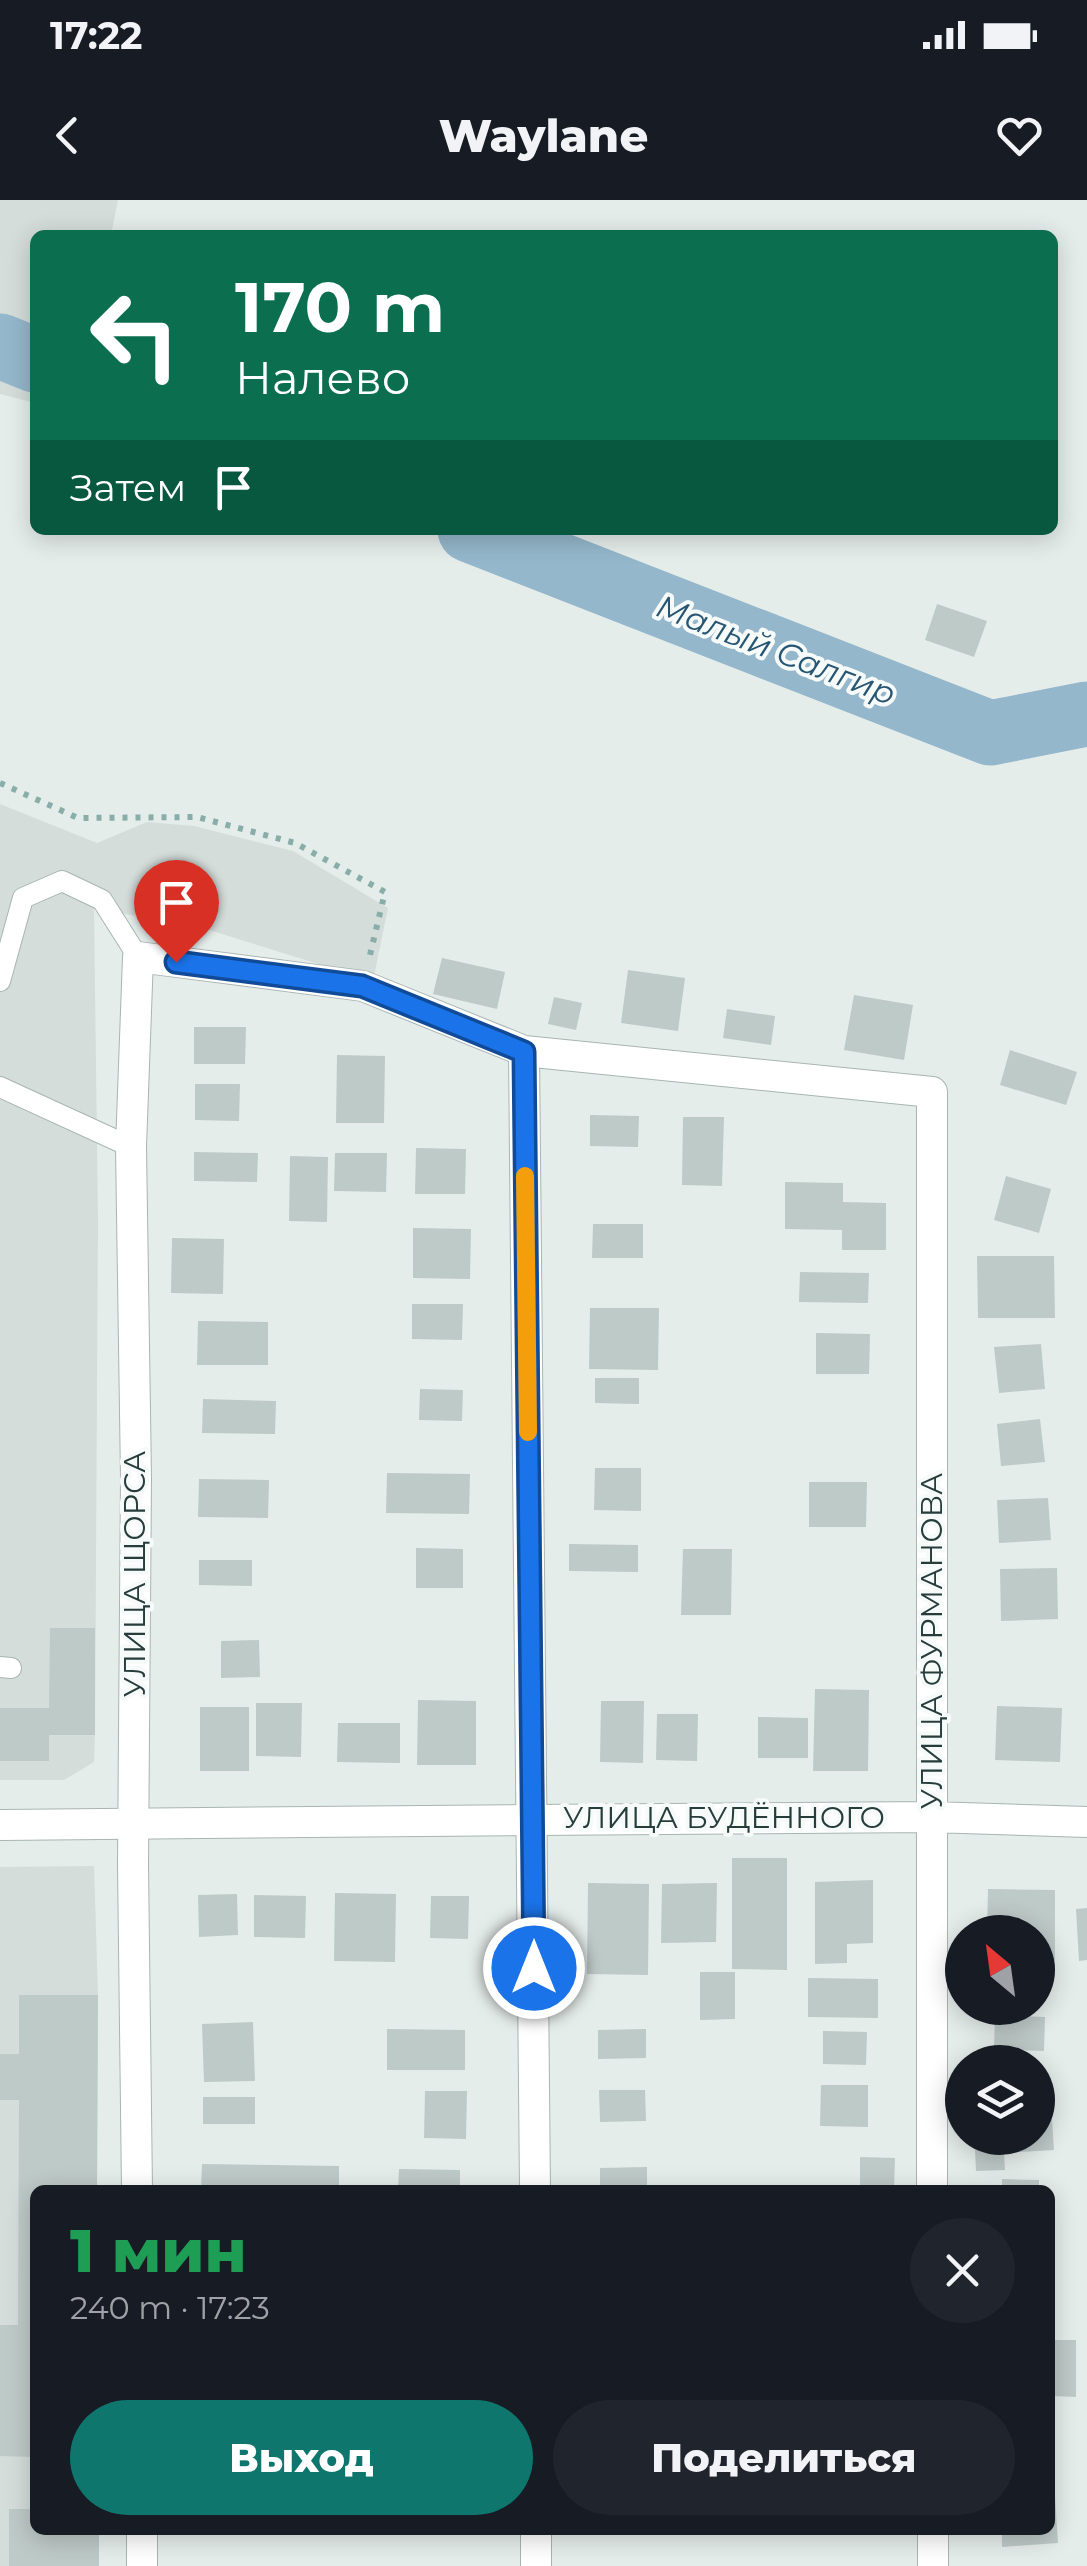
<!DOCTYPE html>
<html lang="ru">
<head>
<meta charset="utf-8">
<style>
  body { margin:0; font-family:Montserrat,sans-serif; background:#20242c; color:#f1f3f6; height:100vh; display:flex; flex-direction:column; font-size:38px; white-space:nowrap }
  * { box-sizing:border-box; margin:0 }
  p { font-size:32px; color:#9ea1a6 }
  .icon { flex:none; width:55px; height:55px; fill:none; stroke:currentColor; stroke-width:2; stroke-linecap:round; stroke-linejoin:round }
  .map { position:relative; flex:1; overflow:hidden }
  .panel { position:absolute; left:30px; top:1985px; width:1025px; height:350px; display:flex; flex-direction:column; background:#171b24; border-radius:15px; box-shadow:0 5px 25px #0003 }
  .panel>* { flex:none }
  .guide { position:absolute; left:30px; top:30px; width:1028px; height:305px; border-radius:15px; box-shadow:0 5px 25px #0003; background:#0b6e4f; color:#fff; overflow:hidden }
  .needle { width:65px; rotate:331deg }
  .buttons { position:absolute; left:945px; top:1715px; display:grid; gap:20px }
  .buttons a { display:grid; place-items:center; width:110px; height:110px; border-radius:50%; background:#171b24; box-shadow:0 5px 25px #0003; font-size:50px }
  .pin { position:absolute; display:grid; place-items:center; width:85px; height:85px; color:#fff; margin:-102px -42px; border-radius:50% 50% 50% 0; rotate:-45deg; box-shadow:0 0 10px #0007 }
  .pin .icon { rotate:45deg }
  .me { position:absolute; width:110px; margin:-55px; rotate:0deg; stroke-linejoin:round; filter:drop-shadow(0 0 8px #0008) }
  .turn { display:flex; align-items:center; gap:35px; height:210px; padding:0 40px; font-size:45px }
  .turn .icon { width:130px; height:130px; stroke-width:2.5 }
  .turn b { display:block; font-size:70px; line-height:85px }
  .then { display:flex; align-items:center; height:95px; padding:0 40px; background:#0003; gap:20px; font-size:38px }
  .round { display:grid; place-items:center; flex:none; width:105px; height:105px; border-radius:52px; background:#20242c }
  .headline { display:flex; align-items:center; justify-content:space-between; height:170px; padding:0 40px }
  h1 { font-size:60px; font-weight:800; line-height:75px; color:#1e9e55 }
  .cta { display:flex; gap:20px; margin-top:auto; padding:20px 40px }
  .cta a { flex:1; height:115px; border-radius:60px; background:#0f766e; color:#fff; font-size:40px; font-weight:800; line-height:115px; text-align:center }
  .cta a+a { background:#20242c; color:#f1f3f6 }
  .status { display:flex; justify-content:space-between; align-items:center; height:70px; padding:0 50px; background:#171b24; direction:ltr }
  .status svg { height:28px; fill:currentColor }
  header { display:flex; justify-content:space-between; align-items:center; height:130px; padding:0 40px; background:#171b24; font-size:45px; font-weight:800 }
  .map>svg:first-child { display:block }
  .built { fill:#d4ddda }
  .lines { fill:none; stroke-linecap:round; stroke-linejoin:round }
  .river { stroke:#94b7cb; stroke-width:65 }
  .building { fill:#becac8 }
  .service-casing { stroke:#a8b5b3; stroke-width:22 }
  .minor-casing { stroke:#a8b5b3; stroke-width:32 }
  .tertiary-casing { stroke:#a8b5b3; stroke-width:32 }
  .path { stroke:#89ada9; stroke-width:6; stroke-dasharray:5 8; stroke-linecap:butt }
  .service { stroke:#fff; stroke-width:20 }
  .minor { stroke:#fff; stroke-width:30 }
  .tertiary { stroke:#fff; stroke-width:30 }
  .route-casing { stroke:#114b97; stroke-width:25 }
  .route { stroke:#1a73e8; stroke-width:18 }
  .slow { stroke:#f59e0b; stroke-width:18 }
  .labels { text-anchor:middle; stroke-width:8; stroke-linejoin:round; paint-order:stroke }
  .street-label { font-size:30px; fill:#263d3c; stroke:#f6faf8 }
  .water-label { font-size:32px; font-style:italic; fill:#265673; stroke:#f6faf8 }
</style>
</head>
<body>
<div class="status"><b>17:22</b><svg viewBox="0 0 49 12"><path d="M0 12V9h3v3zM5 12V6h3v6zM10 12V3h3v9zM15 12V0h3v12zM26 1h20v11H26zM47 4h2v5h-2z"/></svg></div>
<header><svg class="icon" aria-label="back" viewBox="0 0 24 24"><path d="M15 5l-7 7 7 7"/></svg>Waylane<svg class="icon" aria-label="heart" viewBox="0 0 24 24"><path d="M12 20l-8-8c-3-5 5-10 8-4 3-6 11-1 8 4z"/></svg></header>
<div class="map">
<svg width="1087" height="2366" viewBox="0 0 1087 2366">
  <rect width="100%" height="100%" fill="#e5edeb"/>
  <path class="built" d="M 0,0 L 118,0 L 111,35 L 35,35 L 35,203 L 0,194 Z
    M 0,604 L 97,643 L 147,622 L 194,626 L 293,651 L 388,708 L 373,781 L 193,725 L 94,709 L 98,1021 L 95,1535 L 94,1562 L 64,1580 L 0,1580 Z
    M 94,1666 L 98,1795 L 97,1990 L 35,1990 L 35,2330 L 99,2330 L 99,2366 L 0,2366 L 0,1667 Z"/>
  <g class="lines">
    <path class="river" d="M 0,146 L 35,160
      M 470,330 L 990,533 L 1087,514"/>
  </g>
  <path class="building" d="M 937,404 L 987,421 L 974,457 L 925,440 Z
    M 442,758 L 505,772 L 497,809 L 433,794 Z
    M 628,770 L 685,778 L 678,831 L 621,823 Z
    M 854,795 L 913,805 L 904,860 L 844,850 Z
    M 554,797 L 582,803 L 576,830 L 548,824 Z
    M 727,809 L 775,816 L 771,845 L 723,838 Z
    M 194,827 L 246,827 L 245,864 L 194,864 Z
    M 1010,850 L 1077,872 L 1066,905 L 1000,885 Z
    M 337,855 L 385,856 L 384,923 L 336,923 Z
    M 195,884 L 240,884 L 239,921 L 195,920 Z
    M 590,915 L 639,916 L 638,947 L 590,946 Z
    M 683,917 L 724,917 L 722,986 L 682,985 Z
    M 416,948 L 466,949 L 465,994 L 415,994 Z
    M 194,952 L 258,953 L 257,982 L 194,981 Z
    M 335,953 L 387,953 L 386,992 L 334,991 Z
    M 290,956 L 328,957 L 327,1022 L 289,1021 Z
    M 1006,976 L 1051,989 L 1039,1033 L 994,1020 Z
    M 785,982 L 843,983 L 843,1002 L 886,1003 L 886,1050 L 842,1050 L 842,1030 L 785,1029 Z
    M 593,1024 L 643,1024 L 643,1058 L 592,1058 Z
    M 413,1028 L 471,1029 L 470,1079 L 413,1078 Z
    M 172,1038 L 224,1039 L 223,1094 L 171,1093 Z
    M 977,1056 L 1054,1056 L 1055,1118 L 978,1118 Z
    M 800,1072 L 869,1073 L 868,1103 L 799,1102 Z
    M 412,1104 L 463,1104 L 462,1140 L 412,1139 Z
    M 590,1108 L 659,1108 L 658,1170 L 589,1169 Z
    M 198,1121 L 268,1122 L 268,1165 L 197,1165 Z
    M 816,1133 L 870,1134 L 869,1174 L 816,1174 Z
    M 1041,1144 L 1045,1189 L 999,1193 L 994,1147 Z
    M 595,1178 L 639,1178 L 639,1204 L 595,1203 Z
    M 420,1189 L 463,1190 L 462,1221 L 419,1220 Z
    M 203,1199 L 276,1201 L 275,1234 L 202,1233 Z
    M 1040,1219 L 1045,1262 L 1001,1266 L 997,1224 Z
    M 595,1268 L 641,1268 L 641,1311 L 594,1310 Z
    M 387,1273 L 470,1274 L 469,1314 L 386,1313 Z
    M 199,1279 L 269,1280 L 268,1318 L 198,1317 Z
    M 809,1282 L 867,1282 L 866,1327 L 809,1327 Z
    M 1048,1298 L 1051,1340 L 999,1343 L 997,1300 Z
    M 569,1344 L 638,1345 L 638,1372 L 569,1371 Z
    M 416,1348 L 463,1349 L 463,1388 L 416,1388 Z
    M 683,1349 L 732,1349 L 731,1415 L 681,1415 Z
    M 199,1360 L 252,1360 L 252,1386 L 199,1385 Z
    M 1057,1368 L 1058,1419 L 1001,1421 L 1000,1369 Z
    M 50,1428 L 95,1428 L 95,1535 L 49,1535 L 49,1561 L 0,1561 L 0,1508 L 49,1508 Z
    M 259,1440 L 260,1477 L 221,1478 L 221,1441 Z
    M 815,1489 L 869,1490 L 868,1571 L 813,1571 Z
    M 418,1500 L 476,1501 L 476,1565 L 417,1565 Z
    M 601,1501 L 644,1501 L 643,1563 L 600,1562 Z
    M 256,1503 L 302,1503 L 301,1557 L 256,1556 Z
    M 997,1506 L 1062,1508 L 1060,1562 L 995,1560 Z
    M 200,1507 L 249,1507 L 249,1571 L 200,1571 Z
    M 657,1514 L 698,1514 L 697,1561 L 656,1560 Z
    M 758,1517 L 808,1518 L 808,1558 L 758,1558 Z
    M 338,1523 L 400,1523 L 400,1563 L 337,1562 Z
    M 732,1658 L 787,1658 L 787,1770 L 732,1769 Z
    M 873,1680 L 873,1743 L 847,1744 L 847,1763 L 815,1764 L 815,1682 Z
    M 588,1683 L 649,1684 L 648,1775 L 587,1774 Z
    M 717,1683 L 716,1742 L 661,1743 L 662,1684 Z
    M 988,1689 L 1055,1690 L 1055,1767 L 1038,1767 L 1038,1732 L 987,1732 Z
    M 335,1693 L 396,1694 L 395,1762 L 334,1761 Z
    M 237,1694 L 238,1735 L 199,1737 L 198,1695 Z
    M 254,1695 L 306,1696 L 305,1738 L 254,1737 Z
    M 431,1696 L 469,1696 L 468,1739 L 430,1738 Z
    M 1087,1708 L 1087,1760 L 1079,1761 L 1076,1709 Z
    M 700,1772 L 735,1772 L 735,1819 L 700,1820 Z
    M 808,1778 L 878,1779 L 878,1818 L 808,1817 Z
    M 19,1795 L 98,1795 L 97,1990 L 35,1990 L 35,2257 L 0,2256 L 0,2125 L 18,2125 L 19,1900 L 0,1900 L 0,1854 L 19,1854 Z
    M 995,1815 L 1045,1817 L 1044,1851 L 994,1849 Z
    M 253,1822 L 255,1881 L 204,1882 L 202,1824 Z
    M 387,1829 L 465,1830 L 465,1870 L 387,1870 Z
    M 646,1829 L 646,1858 L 598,1859 L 598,1830 Z
    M 823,1831 L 867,1832 L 866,1865 L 823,1864 Z
    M 821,1885 L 868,1885 L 868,1927 L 820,1926 Z
    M 1050,1889 L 1054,1950 L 1004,1953 L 1005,1970 L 976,1971 L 975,1950 L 993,1949 L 993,1938 L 1038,1938 L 1038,1890 Z
    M 599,1890 L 645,1890 L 646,1921 L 600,1922 Z
    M 425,1891 L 467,1891 L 466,1939 L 424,1938 Z
    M 203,1897 L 255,1897 L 255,1924 L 203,1924 Z
    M 860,1957 L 895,1958 L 894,1990 L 860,1990 Z
    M 202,1964 L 339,1966 L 339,1990 L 201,1990 Z
    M 647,1967 L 647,1990 L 600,1990 L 600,1968 Z
    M 399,1969 L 460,1970 L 460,1990 L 398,1990 Z
    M 1002,1979 L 1039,1980 L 1039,1990 L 1002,1990 Z
    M 1050,2140 L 1076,2140 L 1076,2197 L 1050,2196 Z
    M 1050,2296 L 1055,2296 L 1058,2343 L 1002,2347 L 1002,2330 L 1050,2330 Z
    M 9,2309 L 35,2309 L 35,2330 L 99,2330 L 99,2366 L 9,2366 Z"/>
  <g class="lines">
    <g class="service-casing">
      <path id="service" d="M 0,781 L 23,698 L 62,681 L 102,700 L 138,757
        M 0,887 L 131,947
        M 0,1467 L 11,1468"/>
    </g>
    <g class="minor-casing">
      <path id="minor" d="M 524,851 L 535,1990
        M 533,1620 L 931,1617 L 1087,1622
        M 137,1990 L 133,1664 L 136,1278 L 131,947 L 138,757 L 363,786 L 524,851 L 932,892 L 932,1990
        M 142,2330 L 142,2366
        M 536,2330 L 536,2366
        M 933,2330 L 933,2366"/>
    </g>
    <g class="tertiary-casing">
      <path id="tertiary" d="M 0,1625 L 533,1620"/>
    </g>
    <path class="path" d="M 0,583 L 78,618 L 197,617 L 295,643 L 385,692 L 370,755"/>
    <use href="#service" class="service"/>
    <use href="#minor" class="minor"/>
    <use href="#tertiary" class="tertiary"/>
  </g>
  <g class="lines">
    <g class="route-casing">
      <path id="route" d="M 176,762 L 362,786 L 524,852 L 534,1768"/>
    </g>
    <use href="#route" class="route"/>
    <path class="slow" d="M 525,976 L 528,1232"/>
  </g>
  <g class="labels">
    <g class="street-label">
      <text transform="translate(135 1374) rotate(-90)" y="10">УЛИЦА ЩОРСА</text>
      <text transform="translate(932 1441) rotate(-90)" y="10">УЛИЦА ФУРМАНОВА</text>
      <text x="724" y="1628">УЛИЦА БУДЁННОГО</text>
    </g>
    <g class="water-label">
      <text transform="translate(776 450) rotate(21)" y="11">Малый Салгир</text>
    </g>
  </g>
</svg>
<div class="buttons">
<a><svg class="needle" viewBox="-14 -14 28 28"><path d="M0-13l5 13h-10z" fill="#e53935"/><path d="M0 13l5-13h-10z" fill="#9ea1a6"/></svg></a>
<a><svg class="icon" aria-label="layers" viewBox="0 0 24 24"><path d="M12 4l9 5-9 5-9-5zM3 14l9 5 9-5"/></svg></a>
</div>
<div class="pin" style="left:176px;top:762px;background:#d93025"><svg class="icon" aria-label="arrive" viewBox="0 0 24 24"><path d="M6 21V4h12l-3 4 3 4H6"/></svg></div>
<svg class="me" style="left:534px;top:1768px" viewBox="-20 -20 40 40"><circle r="17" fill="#1a73e8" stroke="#fff" stroke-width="3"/><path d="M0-11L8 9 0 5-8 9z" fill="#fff"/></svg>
<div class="guide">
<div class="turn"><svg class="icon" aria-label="left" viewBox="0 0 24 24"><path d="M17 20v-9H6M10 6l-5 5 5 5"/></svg><div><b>170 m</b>Налево</div></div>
<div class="then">Затем<svg class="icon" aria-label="arrive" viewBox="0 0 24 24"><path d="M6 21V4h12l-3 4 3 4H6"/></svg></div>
</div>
<section class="panel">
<div class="headline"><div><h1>1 мин</h1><p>240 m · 17:23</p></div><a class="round"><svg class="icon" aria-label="close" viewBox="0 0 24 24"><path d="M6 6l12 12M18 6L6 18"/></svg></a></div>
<div class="cta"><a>Выход</a><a>Поделиться</a></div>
</section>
</div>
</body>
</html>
